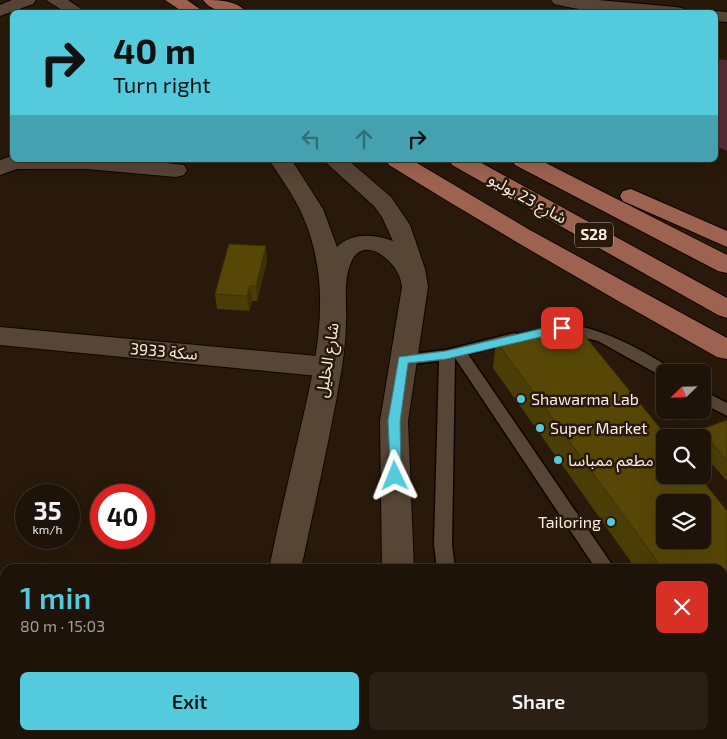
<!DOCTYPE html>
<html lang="en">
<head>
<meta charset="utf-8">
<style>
  body { margin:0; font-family:"Exo 2","Noto Sans Arabic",sans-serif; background:#2b2016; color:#f1f3f6; height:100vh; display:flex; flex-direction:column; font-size:19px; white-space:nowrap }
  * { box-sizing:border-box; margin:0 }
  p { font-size:16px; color:#a19e9c }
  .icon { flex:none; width:28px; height:28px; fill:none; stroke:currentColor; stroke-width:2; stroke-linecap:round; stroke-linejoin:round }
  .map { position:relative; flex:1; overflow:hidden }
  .panel { position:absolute; left:0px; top:564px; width:728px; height:176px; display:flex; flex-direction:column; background:#1e1308; border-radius:15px 15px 0 0; box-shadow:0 5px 20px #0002,0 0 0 1px #3c3229 }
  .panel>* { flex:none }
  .guide { position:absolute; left:10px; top:10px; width:708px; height:152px; border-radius:8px; box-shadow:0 5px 20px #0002,0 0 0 1px #3c3229; background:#54cadd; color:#111; overflow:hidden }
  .needle { width:32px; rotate:247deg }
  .buttons { position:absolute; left:656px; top:364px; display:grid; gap:10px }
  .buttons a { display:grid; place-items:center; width:55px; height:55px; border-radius:8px; background:#1e1308; box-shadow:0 5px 20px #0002,0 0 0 1px #3c3229; font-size:25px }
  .speed { position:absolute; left:15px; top:484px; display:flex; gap:10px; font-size:25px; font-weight:700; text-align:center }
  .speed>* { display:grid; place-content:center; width:65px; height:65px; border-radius:50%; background:#1e1308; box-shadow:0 5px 20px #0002,0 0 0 1px #3c3229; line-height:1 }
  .speed small { font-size:12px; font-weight:400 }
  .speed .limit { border:8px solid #d22; background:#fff; color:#111 }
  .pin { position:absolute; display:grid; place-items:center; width:42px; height:42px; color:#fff; margin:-21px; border-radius:10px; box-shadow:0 2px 8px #0006 }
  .me { position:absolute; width:55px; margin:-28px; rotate:358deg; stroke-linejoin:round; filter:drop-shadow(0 0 4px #0008) }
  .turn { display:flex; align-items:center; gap:18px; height:105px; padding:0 20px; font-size:22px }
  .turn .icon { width:65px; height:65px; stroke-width:2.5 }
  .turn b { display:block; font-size:35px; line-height:42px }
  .lanes { display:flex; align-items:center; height:48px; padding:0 20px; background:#0003; justify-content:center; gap:25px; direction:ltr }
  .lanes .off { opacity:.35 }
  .round { display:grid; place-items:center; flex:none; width:52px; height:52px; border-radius:8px; background:#2b2016 }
  .head { display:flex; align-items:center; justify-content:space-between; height:85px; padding:0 20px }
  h1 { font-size:30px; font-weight:600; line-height:38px; color:#54cadd }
  .cta { display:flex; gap:10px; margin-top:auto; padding:10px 20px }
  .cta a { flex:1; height:58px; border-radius:8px; background:#54cadd; color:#111; font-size:20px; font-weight:600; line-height:58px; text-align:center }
  .cta a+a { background:#2b2016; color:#f1f3f6 }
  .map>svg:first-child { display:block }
  .green { fill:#582b36 }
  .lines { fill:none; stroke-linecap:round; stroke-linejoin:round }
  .service-casing { stroke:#100400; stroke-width:3 }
  .minor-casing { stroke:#100400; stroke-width:2 }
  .tertiary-casing { stroke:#100400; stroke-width:2 }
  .primary-casing { stroke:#100400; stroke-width:2 }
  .service { fill:#574535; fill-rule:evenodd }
  .minor { fill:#574535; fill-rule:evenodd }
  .tertiary { fill:#574535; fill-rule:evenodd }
  .primary { fill:#9e6350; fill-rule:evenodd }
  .wall { fill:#4b3d06 }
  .shaded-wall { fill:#3d3205 }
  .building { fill:#574707; stroke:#3d3205; fill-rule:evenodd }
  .route { fill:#54cadd; stroke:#378390 }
  .poi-dot { fill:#54cadd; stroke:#28190a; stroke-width:2 }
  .labels { text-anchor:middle; stroke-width:5; stroke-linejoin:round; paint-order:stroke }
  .shield { fill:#28190a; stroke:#baada3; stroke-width:1 }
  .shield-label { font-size:15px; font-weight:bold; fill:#f9ede4 }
  .street-label { font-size:16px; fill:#f9ede4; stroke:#28190a }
  .poi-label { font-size:16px; fill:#f9ede4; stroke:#28190a; text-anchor:start }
</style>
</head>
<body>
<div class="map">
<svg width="727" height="739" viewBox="0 0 727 739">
  <rect width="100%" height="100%" fill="#28190a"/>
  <path class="green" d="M 715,59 L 727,60 L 727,151 L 715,145 Z"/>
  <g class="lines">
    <g class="service-casing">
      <path id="service" d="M 561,323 C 603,328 636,347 671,368 L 674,372 L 665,372 L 665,377 L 661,376 L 598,341 L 556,331 L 554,328 Z
        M 514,333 L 519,334 L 521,338 L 519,342 L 468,354 L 615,569 L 596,569 L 455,358 L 452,544 L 455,569 L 437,569 L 434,544 L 439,361 L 403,365 L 398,364 L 396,360 L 398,356 L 403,355 L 446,350 Z
        M 702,390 L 727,403 L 727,416 L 702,403 Z
        M 479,735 L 499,735 L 501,739 L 481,739 Z
        M 669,735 L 691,735 L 689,739 L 667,739 Z"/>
    </g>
    <g class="minor-casing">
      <path id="minor" d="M 12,0 L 36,0 L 33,4 L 0,16 L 0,5 Z
        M 12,156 L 12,160 L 138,160 L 184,165 L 187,170 L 184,175 L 176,177 L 87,169 L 17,169 L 0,175 L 0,160 Z
        M 0,327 L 328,357 L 338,360 L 342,367 L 338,374 L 328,377 L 0,345 Z"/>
    </g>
    <g class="tertiary-casing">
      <path id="tertiary" d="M 46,0 L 68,0 L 86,12 L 65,12 Z
        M 551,0 L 598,0 L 676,7 L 682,8 L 685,12 C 648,17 590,13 554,4 Z
        M 715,11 L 727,12 L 727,22 L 715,21 L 715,12 L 708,12 Z
        M 269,160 L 293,162 L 323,209 L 337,247 C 351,232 376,234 393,241 L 382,217 L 375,207 L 323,160 L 348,160 L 391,197 L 410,225 L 425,269 L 428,287 L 408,421 L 414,569 L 382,569 L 380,421 L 402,287 C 401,263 362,230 350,265 C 343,284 347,302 346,321 C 346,337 344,352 342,367 C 331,434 315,502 301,569 L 269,569 C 278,525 288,482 298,439 C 314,370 333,299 308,229 C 299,203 284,182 269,160 Z
        M 208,735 L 270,735 L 269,739 L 206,739 Z
        M 427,735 L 465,735 L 467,739 L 429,739 Z"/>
    </g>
    <g class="primary-casing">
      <path id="primary" d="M 165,0 L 187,0 L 204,12 L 183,12 Z
        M 203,0 C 218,0 237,0 246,12 C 232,14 212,13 203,0 Z
        M 386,160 L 412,160 L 528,229 L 727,338 L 727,359 L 717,357 C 607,295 497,232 389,165 Z
        M 449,160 L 476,160 L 727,298 L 727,318 L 718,315 L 452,165 Z
        M 512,160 L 540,160 L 727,255 L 727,273 L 718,271 L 515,165 Z
        M 631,189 L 727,231 L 727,247 L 623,201 L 620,196 L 623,191 Z"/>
    </g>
    <use href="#service" class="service"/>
    <use href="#minor" class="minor"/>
    <use href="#tertiary" class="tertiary"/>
    <use href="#primary" class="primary"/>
  </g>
  <path class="wall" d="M 267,261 L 257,301 L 252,301 L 249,311 L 217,309 L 215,294 Z
    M 496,341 L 727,511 L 727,696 L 722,690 L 722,569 L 636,569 L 493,368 Z
    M 727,420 L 727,481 L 702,453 L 702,438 L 698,438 L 700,430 Z"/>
  <path class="shaded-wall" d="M 266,246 L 267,261 L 257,301 L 256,286 Z
    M 250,286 L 252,301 L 249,311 L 247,296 Z
    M 0,575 L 5,588 L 5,614 L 0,592 Z
    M 5,681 L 5,711 L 0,713 L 0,682 Z"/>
  <path class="building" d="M 229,244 L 266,246 L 256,286 L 250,286 L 247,296 L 215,294 Z
    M 571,319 L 668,438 L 665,438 L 665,475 L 698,475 L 727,511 L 727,655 L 722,649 L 722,569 L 663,569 L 496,341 ZM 665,502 L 702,502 L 702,540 L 665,540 Z
    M 727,420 L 727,460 L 700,430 Z
    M 0,592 L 5,614 L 5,681 L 0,682 Z"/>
  <path class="route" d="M 562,324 L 566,326 L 566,331 L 446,359 L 408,363 L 400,421 L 401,476 L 399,480 L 391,480 L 388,421 L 399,357 L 446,351 Z"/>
  <g class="poi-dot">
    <circle cx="521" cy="399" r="5"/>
    <circle cx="540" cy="428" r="5"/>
    <circle cx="558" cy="460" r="5"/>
    <circle cx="611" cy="522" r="5"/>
  </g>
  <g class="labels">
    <rect class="shield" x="575" y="222.5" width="38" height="25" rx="4"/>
    <g class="shield-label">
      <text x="594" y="240">S28</text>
    </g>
    <g class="street-label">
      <text transform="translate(528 198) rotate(29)" y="6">شارع 23 يوليو</text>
      <text transform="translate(164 351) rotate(5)" y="6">سكة 3933</text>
      <text transform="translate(327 360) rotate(-81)" y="6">شارع الخليل</text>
    </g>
    <g class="poi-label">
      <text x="531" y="405">Shawarma Lab</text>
      <text x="550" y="434">Super Market</text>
      <text x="568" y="466">مطعم ممباسا</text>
      <text x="601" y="528" text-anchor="end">Tailoring</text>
    </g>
  </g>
</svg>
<div class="buttons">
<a><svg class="needle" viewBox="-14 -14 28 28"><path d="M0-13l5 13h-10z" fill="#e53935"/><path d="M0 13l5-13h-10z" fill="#a19e9c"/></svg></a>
<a><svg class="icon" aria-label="search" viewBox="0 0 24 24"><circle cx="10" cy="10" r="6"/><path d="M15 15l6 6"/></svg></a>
<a><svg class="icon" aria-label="layers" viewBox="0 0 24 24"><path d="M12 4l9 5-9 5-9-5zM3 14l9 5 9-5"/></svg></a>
</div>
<div class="speed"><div>35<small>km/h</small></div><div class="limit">40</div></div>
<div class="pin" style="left:562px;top:328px;background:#d93025"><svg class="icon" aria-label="arrive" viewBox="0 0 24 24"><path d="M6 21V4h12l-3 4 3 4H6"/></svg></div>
<svg class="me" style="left:395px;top:476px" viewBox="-20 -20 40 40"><path d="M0-17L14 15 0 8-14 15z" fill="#54cadd" stroke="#fff" stroke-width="4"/></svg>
<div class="guide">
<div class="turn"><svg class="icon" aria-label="right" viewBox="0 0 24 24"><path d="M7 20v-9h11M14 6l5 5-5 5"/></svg><div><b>40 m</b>Turn right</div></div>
<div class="lanes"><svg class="icon off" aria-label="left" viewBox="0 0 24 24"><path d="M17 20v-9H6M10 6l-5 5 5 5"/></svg><svg class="icon off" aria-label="ahead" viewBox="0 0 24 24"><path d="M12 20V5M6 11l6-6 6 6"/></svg><svg class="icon" aria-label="right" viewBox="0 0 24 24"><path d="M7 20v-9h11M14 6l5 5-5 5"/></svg></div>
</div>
<section class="panel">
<div class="head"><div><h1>1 min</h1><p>80 m · 15:03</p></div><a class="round" style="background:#d93025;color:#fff"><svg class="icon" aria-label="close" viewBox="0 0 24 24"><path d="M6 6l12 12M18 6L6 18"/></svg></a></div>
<div class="cta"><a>Exit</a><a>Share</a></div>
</section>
</div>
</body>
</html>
